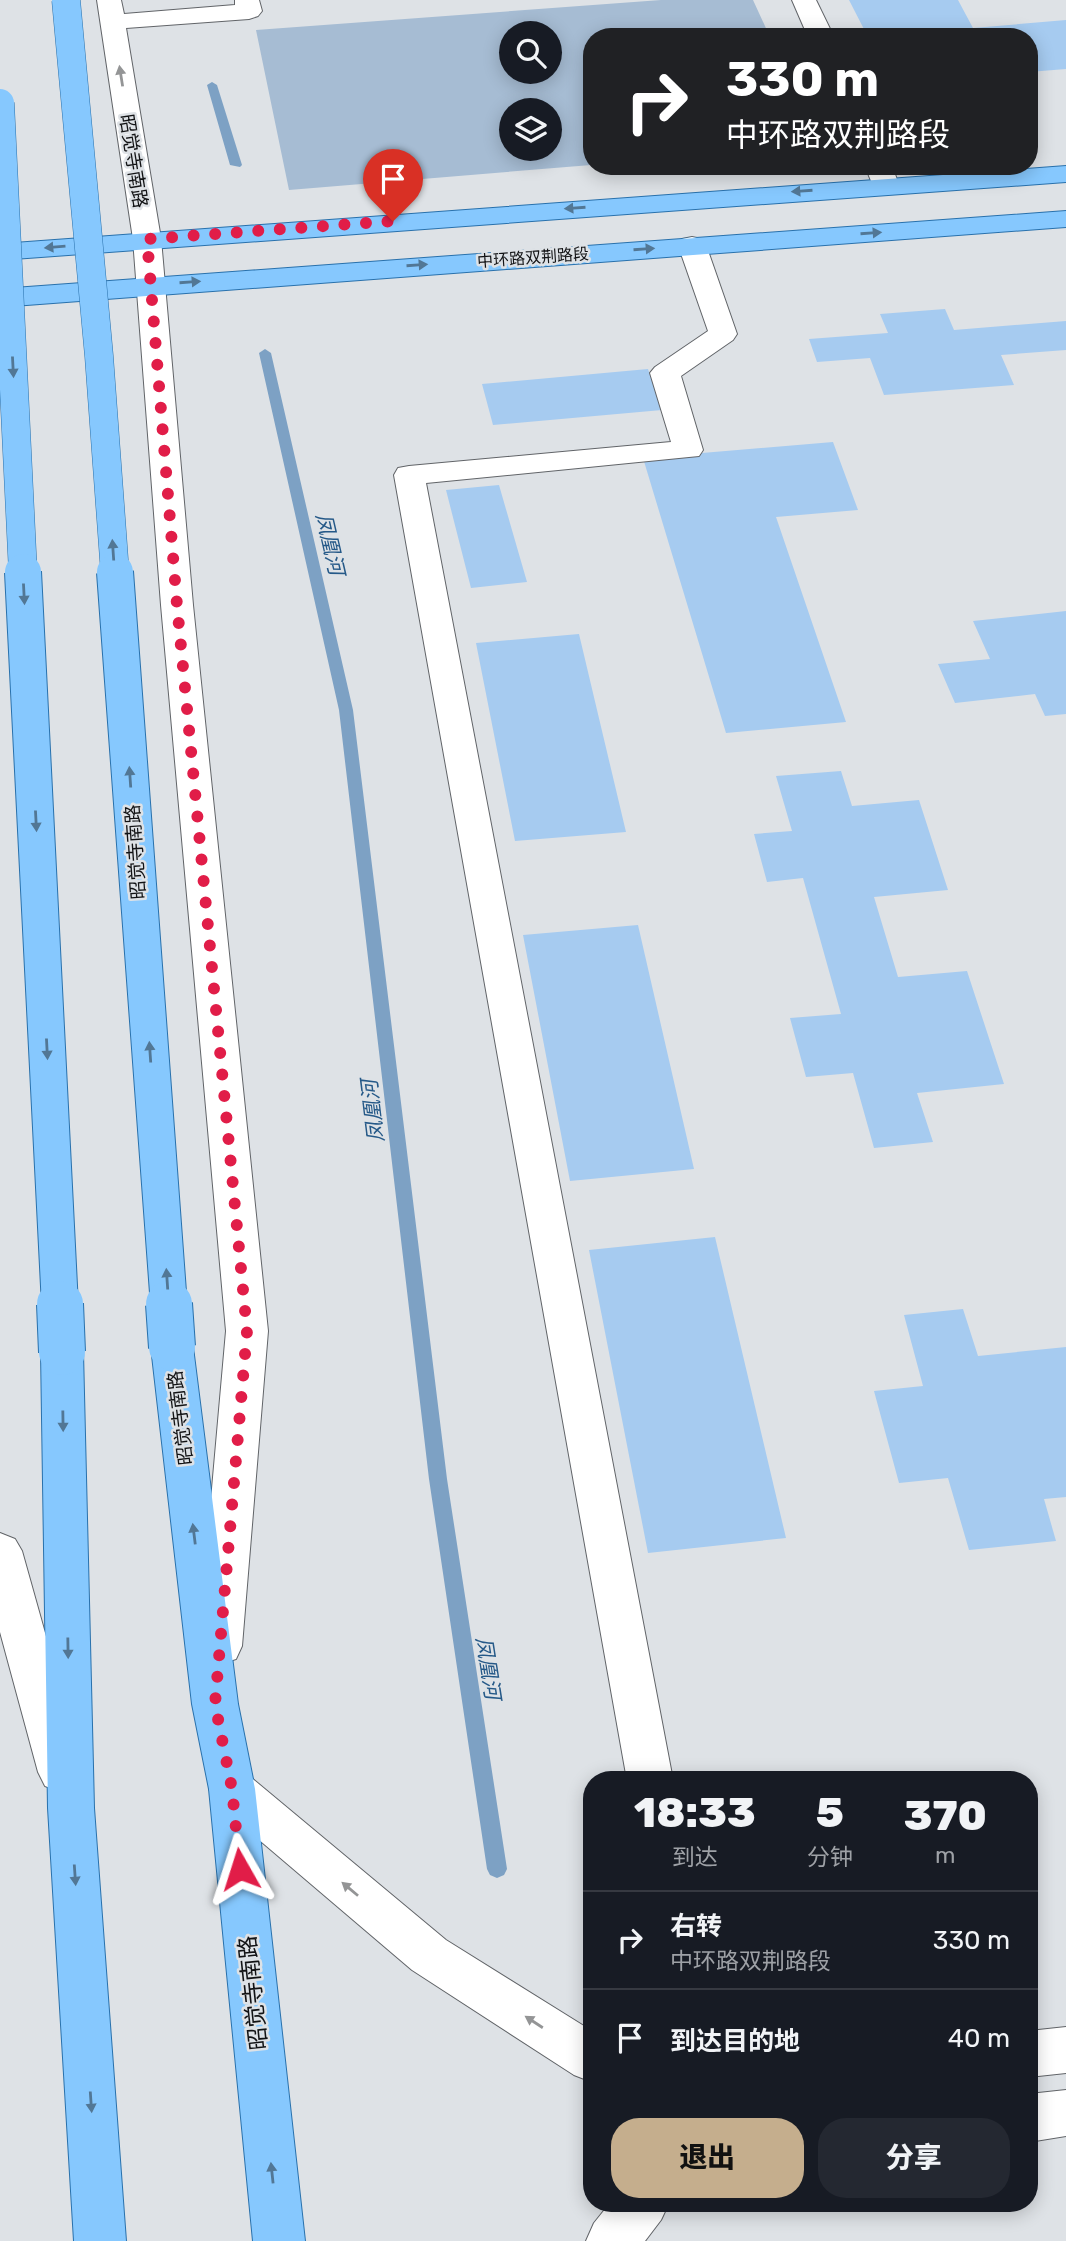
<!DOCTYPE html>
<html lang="zh">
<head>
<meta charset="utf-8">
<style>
  body { margin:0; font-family:Rubik,"Noto Sans SC",sans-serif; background:#242831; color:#f1f3f6; height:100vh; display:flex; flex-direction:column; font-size:26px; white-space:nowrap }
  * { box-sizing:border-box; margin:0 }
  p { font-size:23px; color:#9ea1a6 }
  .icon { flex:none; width:38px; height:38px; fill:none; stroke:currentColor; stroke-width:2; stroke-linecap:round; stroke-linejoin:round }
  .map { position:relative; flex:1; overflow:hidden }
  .sheet { position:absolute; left:583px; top:1771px; width:455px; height:441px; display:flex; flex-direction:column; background:#171b24; border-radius:28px; box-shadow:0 4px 18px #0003 }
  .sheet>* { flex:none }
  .guide { position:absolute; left:583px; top:28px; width:455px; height:147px; border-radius:28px; box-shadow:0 4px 18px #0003; background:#202124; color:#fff; overflow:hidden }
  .fabs { position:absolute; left:499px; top:21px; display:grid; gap:14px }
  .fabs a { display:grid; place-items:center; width:63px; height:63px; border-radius:50%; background:#171b24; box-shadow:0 4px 18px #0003; font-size:35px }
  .pin { position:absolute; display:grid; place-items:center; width:60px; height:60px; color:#fff; margin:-72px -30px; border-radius:50% 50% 50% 0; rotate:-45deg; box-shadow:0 0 7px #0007 }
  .pin .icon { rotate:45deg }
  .me { position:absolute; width:77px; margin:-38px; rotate:354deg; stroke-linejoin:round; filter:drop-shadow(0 0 5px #0008) }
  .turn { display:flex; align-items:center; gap:24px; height:147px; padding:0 28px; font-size:32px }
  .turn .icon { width:91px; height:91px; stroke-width:2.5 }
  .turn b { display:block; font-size:49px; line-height:60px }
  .eta { display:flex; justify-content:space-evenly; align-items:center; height:119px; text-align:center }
  .eta b { font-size:42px; font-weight:800; line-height:49px }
  .button { display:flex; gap:14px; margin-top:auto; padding:14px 28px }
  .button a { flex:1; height:80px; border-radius:28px; background:#c5ae8d; color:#111; font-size:28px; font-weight:800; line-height:80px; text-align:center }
  .button a+a { background:#242831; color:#f1f3f6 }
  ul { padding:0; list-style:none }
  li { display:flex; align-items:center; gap:21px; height:98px; padding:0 28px; border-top:2px solid #363941 }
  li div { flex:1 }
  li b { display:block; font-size:26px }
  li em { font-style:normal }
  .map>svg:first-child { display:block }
  .green { fill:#a6bcd3; fill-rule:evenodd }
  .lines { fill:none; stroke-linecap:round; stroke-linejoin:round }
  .stream { fill:#7da1c4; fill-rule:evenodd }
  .building { fill:#a6cbf0 }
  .minor-casing { stroke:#616468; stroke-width:2 }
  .major-casing { stroke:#2971ac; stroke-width:2 }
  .minor { fill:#fff; fill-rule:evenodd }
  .major { fill:#86c8fe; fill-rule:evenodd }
  .major-bridge-far2-casing { stroke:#2971ac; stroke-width:29; stroke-linecap:butt }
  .major-bridge-far1-casing { stroke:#2971ac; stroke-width:38; stroke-linecap:butt }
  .major-bridge-casing { stroke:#2971ac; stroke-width:48; stroke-linecap:butt }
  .major-bridge-far2 { stroke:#86c8fe; stroke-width:28 }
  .major-bridge-far1 { stroke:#86c8fe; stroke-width:36 }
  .major-bridge { stroke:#86c8fe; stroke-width:46 }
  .oneway { fill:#949596 }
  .oneway2 { fill:#527795 }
  .route { stroke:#e11d48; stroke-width:12; stroke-dasharray:0 21.6 }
  .labels { text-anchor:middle; stroke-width:5; stroke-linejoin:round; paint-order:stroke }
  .far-street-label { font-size:16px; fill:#121315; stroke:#dee2e6 }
  .street-label { font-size:19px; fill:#121315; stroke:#dee2e6 }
  .water-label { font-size:21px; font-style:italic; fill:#255988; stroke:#dee2e6 }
  .near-street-label { font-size:23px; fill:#121315; stroke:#dee2e6 }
</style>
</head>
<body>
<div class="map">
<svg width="1066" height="2241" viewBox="0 0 1066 2241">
  <rect width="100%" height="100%" fill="#dee2e6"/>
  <path class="green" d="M 661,0 L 753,0 L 770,37 L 592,37 L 591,165 L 289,190 L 256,30 ZM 511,33 L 550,33 L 550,72 L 511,72 ZM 511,110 L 550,110 L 550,149 L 511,149 Z"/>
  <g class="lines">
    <path class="stream" d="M 212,82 L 217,85 L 242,165 L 240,167 L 230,165 L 207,85 Z
      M 265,349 L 271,353 L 353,710 L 447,1479 L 507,1869 L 504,1875 L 497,1878 L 490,1875 L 487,1869 L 429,1479 L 339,710 L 259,353 Z"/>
  </g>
  <path class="building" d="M 849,0 L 958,0 L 973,28 L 1066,20 L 1066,69 L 1029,72 L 1029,37 L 868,37 Z
    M 945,309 L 954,330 L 1066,321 L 1066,350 L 1001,355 L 1014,385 L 884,395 L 870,358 L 817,362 L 809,339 L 888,333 L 880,314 Z
    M 648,369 L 662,410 L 493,425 L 482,384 Z
    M 833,442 L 858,510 L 776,517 L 846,722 L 726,733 L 643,458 Z
    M 499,485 L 527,582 L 471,588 L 446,490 Z
    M 1066,611 L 1066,714 L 1045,716 L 1035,694 L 955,703 L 938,664 L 990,659 L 973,621 Z
    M 579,634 L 626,832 L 515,841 L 476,643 Z
    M 841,771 L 852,806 L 919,800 L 948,890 L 874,897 L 898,977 L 967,971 L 1004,1084 L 917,1093 L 933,1142 L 874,1148 L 853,1073 L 806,1077 L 790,1018 L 841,1014 L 803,878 L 767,882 L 754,834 L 792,831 L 776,776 Z
    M 638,925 L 694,1169 L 570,1181 L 523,935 Z
    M 715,1237 L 786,1538 L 648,1553 L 589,1250 Z
    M 963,1309 L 978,1356 L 1066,1347 L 1066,1497 L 1044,1499 L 1056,1541 L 969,1550 L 948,1478 L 899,1483 L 874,1391 L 923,1386 L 904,1315 Z"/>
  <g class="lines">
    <g class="minor-casing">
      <path id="minor" d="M 97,0 L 121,0 L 124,14 L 235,5 L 235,0 L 259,0 L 262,11 L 258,16 L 249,19 L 126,28 L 161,239 L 193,605 L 268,1331 L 242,1646 L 236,1659 L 220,1664 L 204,1659 L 198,1646 L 226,1331 L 161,605 L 133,239 Z
        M 792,0 L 816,0 L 834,37 L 808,37 Z
        M 865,166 L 892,166 L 899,185 L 895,191 L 885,193 L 875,191 Z
        M 692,237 L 702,239 L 706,245 L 737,334 L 733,340 L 681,376 L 703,450 L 699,456 L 426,483 L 673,1780 L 627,1780 L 394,475 L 398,468 L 409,466 L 671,442 L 650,373 L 655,367 L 708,331 L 678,245 L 682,239 Z
        M 0,1533 L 15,1539 L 22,1551 L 84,1772 L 77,1786 L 61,1792 L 45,1786 L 38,1772 L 0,1632 Z
        M 232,1769 L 248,1775 L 446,1940 L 592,2031 L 592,2082 L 574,2075 L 412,1970 L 216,1803 L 209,1789 L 216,1775 Z
        M 1066,2027 L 1066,2073 L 1029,2077 L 1029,2031 Z
        M 1066,2090 L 1066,2136 L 1029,2142 L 1029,2094 Z
        M 610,2203 L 669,2203 L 661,2220 L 645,2241 L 586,2241 L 594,2223 Z"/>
    </g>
    <g class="major-casing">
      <path id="major" d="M 1066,166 L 1066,182 L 0,260 L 0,244 Z
        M 1066,211 L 1066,227 L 0,307 L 0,289 Z
        M 172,1331 L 187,1336 L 193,1347 L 238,1704 L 255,1789 L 305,2241 L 253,2241 L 209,1789 L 192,1704 L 151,1347 L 157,1336 Z
        M 62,1336 L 77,1341 L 83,1352 L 94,1808 L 126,2241 L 74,2241 L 48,1808 L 41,1352 L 47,1341 Z"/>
    </g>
    <use href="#minor" class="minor"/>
    <use href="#major" class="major"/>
    <g class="major-bridge-far2-casing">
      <path id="major-bridge-far2" d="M 66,0 L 99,356 L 115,573
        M 0,103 L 23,573"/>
    </g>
    <g class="major-bridge-far1-casing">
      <path id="major-bridge-far1" d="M 23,572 L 60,1306
        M 115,572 L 169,1306"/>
    </g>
    <g class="major-bridge-casing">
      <path id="major-bridge" d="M 60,1304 L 62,1352
        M 169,1304 L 172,1347"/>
    </g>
    <use href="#major-bridge-far2" class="major-bridge-far2"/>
    <use href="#major-bridge-far1" class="major-bridge-far1"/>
    <use href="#major-bridge" class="major-bridge"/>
  </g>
  <defs><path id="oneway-solid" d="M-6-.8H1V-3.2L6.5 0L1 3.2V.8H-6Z" transform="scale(1.75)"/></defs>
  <g class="oneway">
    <use href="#oneway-solid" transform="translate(121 76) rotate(-99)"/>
    <use href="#oneway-solid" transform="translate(350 1889) rotate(-140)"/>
    <use href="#oneway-solid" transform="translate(534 2022) rotate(-147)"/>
  </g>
  <g class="oneway2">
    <use href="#oneway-solid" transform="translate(802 191) rotate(176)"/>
    <use href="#oneway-solid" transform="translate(575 208) rotate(176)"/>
    <use href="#oneway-solid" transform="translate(871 233) rotate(-4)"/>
    <use href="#oneway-solid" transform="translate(55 247) rotate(175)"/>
    <use href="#oneway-solid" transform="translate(644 249) rotate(-4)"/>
    <use href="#oneway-solid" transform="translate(417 265) rotate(-4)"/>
    <use href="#oneway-solid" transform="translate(190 282) rotate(-4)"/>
    <use href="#oneway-solid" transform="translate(13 367) rotate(87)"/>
    <use href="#oneway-solid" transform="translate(113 550) rotate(-94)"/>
    <use href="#oneway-solid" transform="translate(24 594) rotate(87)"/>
    <use href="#oneway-solid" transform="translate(130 777) rotate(-94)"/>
    <use href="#oneway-solid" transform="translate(36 821) rotate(87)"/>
    <use href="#oneway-solid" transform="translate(47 1049) rotate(87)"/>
    <use href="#oneway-solid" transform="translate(150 1052) rotate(-94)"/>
    <use href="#oneway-solid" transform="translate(167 1279) rotate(-94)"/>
    <use href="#oneway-solid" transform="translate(63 1421) rotate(89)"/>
    <use href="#oneway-solid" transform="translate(194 1534) rotate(-97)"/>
    <use href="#oneway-solid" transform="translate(68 1648) rotate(89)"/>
    <use href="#oneway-solid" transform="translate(75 1875) rotate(86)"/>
    <use href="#oneway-solid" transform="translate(91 2102) rotate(86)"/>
    <use href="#oneway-solid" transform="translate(272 2173) rotate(-96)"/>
  </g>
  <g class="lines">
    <path class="route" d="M 240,1869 L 232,1789 L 215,1704 L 247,1331 L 177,605 L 147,239 L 393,221"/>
  </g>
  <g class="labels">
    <g class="far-street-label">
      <text transform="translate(533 257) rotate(-4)" y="6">中环路双荆路段</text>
    </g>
    <g class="street-label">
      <text transform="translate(134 161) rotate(81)" y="7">昭觉寺南路</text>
      <text transform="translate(135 852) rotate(-94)" y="7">昭觉寺南路</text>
      <text transform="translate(180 1418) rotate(-97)" y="7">昭觉寺南路</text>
    </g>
    <g class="water-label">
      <text transform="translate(330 544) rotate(77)" y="7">凤凰河</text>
      <text transform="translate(373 1111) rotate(-97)" y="7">凤凰河</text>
      <text transform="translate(488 1668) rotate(81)" y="7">凤凰河</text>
    </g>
    <g class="near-street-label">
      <text transform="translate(253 1993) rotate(-96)" y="8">昭觉寺南路</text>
    </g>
  </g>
</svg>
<div class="fabs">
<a><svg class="icon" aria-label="search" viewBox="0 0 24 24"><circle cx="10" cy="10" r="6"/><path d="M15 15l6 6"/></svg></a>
<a><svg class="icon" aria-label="layers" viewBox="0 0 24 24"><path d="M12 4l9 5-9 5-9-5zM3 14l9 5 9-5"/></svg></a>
</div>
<div class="pin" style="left:393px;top:221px;background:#d93025"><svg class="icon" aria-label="arrive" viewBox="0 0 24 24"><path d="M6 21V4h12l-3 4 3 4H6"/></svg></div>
<svg class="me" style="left:240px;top:1869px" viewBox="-20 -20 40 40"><path d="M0-17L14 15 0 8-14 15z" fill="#e11d48" stroke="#fff" stroke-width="4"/></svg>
<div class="guide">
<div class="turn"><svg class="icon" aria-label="right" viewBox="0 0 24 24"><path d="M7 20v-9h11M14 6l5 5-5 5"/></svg><div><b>330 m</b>中环路双荆路段</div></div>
</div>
<section class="sheet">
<div class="eta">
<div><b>18:33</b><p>到达</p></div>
<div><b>5</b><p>分钟</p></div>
<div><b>370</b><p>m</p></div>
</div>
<ul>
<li><svg class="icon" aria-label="right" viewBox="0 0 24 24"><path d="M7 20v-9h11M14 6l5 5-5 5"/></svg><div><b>右转</b><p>中环路双荆路段</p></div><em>330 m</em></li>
<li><svg class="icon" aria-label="arrive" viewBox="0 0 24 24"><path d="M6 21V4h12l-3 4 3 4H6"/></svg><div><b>到达目的地</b></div><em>40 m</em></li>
</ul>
<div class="button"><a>退出</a><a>分享</a></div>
</section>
</div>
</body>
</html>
